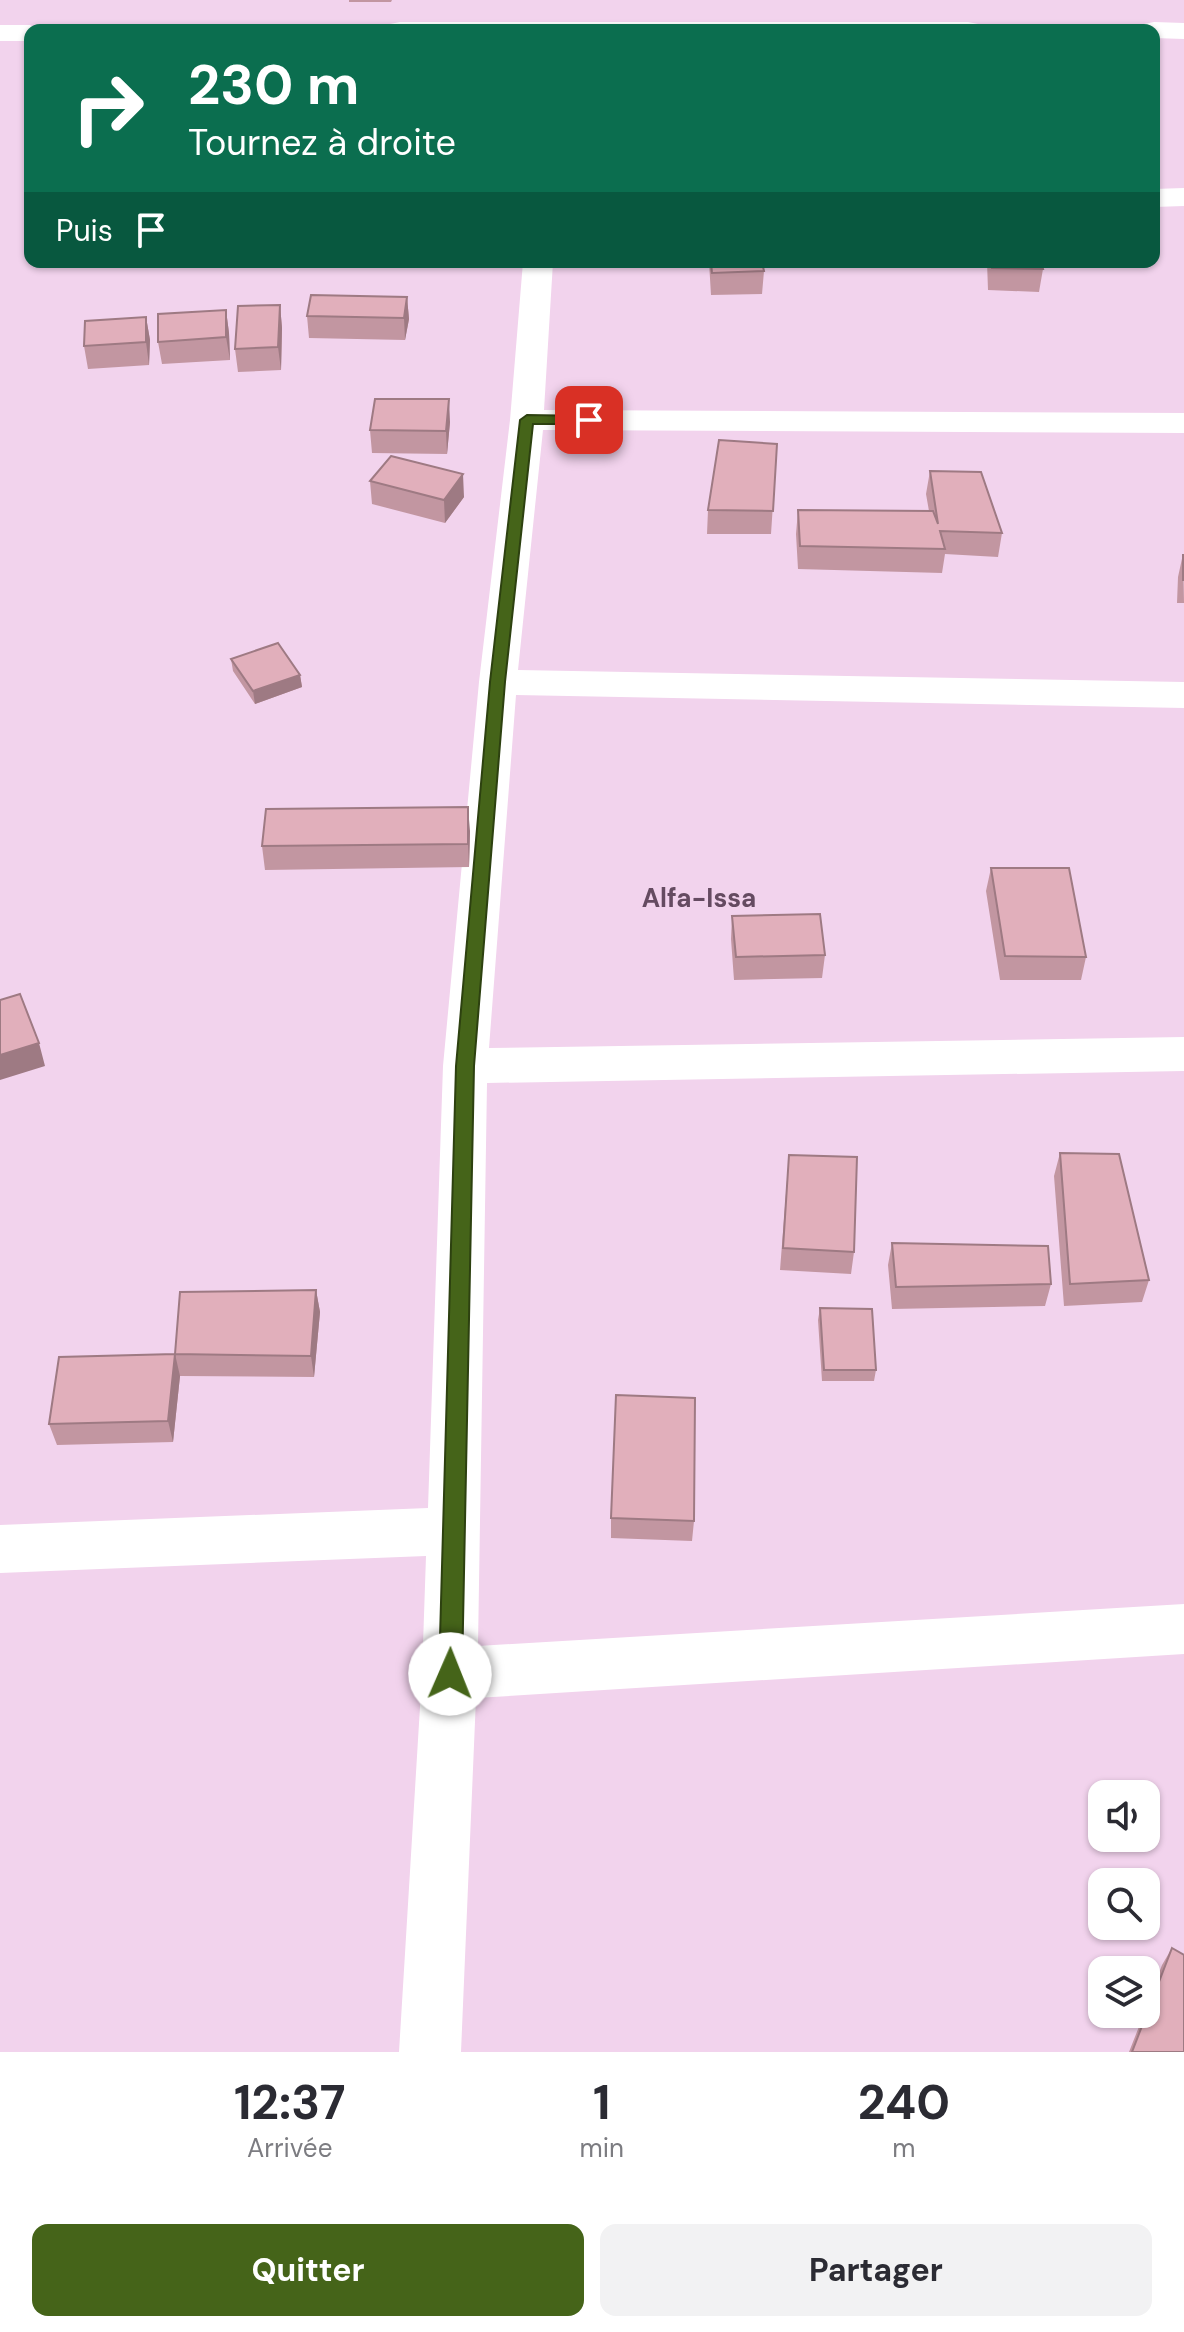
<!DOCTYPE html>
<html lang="fr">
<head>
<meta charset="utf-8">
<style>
  body { margin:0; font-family:"DM Sans",sans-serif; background:#f2f2f3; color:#2b2b33; height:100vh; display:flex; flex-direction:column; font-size:30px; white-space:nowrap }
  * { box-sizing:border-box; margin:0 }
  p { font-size:26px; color:#7c7c81 }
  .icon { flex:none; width:44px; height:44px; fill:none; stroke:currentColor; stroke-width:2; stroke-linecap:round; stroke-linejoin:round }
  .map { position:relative; height:2052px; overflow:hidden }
  .side { display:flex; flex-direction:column; background:#fff; flex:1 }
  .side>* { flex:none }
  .guide { position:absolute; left:24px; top:24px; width:1136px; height:244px; border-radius:16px; box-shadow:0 2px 6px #0004; background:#0b6e4f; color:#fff; overflow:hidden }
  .fabs { position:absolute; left:1088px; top:1780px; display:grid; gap:16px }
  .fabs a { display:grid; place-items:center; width:72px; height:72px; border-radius:16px; background:#fff; box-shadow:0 2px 6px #0004; font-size:40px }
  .pin { position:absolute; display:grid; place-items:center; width:68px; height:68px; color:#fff; margin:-34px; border-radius:16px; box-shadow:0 4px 12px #0006 }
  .me { position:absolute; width:88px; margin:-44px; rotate:1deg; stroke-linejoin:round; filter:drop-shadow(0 0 6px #0008) }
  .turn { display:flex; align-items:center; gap:28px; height:168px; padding:0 32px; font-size:36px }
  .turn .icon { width:104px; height:104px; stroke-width:2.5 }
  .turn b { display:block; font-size:56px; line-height:68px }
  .then { display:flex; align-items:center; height:76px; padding:0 32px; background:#0003; gap:16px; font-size:30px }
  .eta { display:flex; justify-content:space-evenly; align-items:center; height:136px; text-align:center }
  .eta b { font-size:48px; font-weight:700; line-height:56px }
  .action { display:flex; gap:16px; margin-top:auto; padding:16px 32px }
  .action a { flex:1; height:92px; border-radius:16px; background:#456419; color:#fff; font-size:32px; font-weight:700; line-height:92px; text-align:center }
  .action a+a { background:#f2f2f3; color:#2b2b33 }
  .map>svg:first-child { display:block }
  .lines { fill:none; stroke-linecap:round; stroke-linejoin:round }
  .minor { fill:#fff; fill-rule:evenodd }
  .wall { fill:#c296a1 }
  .shaded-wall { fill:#9e7a83 }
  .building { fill:#e1afbb; stroke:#9e7a83; stroke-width:2 }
  .route { fill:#456419; stroke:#2d4110; stroke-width:2 }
  .labels { text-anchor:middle; stroke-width:6; stroke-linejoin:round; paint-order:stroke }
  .quarter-label { font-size:26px; font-weight:bold; fill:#654b61; stroke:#f2d3ed }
</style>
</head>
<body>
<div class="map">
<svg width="1184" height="2052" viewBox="0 0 1184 2052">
  <rect width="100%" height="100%" fill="#f2d3ed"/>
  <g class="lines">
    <path class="minor" d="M 400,22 L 968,22 L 978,24 L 982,30 L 386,30 L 390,24 Z
      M 1154,22 L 1184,23 L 1184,39 L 1154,38 L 1154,30 L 1140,30 L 1144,24 Z
      M 0,25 L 30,25 L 41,30 L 30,30 L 30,41 L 0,41 Z
      M 1184,188 L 1184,206 L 1154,207 L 1154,189 Z
      M 523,262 L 553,262 L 544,410 L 1184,413 L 1184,433 L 543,430 L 518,670 L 1184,682 L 1184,708 L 516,695 L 489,1048 L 1184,1037 L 1184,1071 L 487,1083 L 478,1646 L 1184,1604 L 1184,1654 L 476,1698 L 461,2052 L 399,2052 L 422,1674 L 426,1556 L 0,1573 L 0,1525 L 428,1508 L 443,1066 L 479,682 L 510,420 Z"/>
  </g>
  <path class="wall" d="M 349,0 L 392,0 L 391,2 L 349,2 Z
    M 709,262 L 762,262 L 764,271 L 762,294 L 711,295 Z
    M 987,262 L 1041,262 L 1043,269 L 1039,292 L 988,290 Z
    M 407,297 L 409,319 L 405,340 L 309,338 L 307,316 Z
    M 280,305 L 282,328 L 281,370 L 238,372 L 235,349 Z
    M 226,310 L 229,333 L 230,360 L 162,364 L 158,342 Z
    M 146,317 L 150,340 L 149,365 L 88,369 L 84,346 Z
    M 450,422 L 447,454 L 372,453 L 370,430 Z
    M 777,444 L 771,534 L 707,534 L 708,510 Z
    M 930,471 L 1002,533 L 998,557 L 945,554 L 942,573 L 798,569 L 796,534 L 798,510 L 929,511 L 926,494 Z
    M 370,481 L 464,497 L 445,523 L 372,504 Z
    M 1183,554 L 1184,603 L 1177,603 L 1178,577 Z
    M 231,659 L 300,675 L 302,687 L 255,704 L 233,671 Z
    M 470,831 L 469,867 L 265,870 L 262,846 Z
    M 991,868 L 1086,957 L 1081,980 L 1000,980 L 986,891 Z
    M 732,916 L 825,955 L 822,978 L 734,980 L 731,939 Z
    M 1060,1153 L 1149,1280 L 1142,1302 L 1064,1306 L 1054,1176 Z
    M 789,1155 L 854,1252 L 851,1274 L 780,1270 Z
    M 892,1243 L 1051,1284 L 1045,1306 L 892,1309 L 888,1265 Z
    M 316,1290 L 320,1312 L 314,1377 L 180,1376 L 173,1442 L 57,1445 L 49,1424 L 175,1354 Z
    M 820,1308 L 876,1370 L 874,1381 L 822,1381 L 818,1320 Z
    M 611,1518 L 694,1521 L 692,1541 L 611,1538 Z
    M 1172,1948 L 1184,2052 L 1129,2052 L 1144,2014 L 1146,2014 L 1146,2008 L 1162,1965 Z"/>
  <path class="shaded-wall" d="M 407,297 L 409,319 L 405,340 L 404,318 Z
    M 280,305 L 282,328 L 281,370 L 278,347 Z
    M 226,310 L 229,333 L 230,360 L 226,337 Z
    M 146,317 L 150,340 L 149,365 L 146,342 Z
    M 449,399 L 450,422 L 447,454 L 446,431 Z
    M 463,474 L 464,497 L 445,523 L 444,500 Z
    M 300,675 L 302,687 L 255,704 L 253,691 Z
    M 468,807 L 470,831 L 469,867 L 468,844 Z
    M 39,1043 L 45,1066 L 0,1080 L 0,1055 Z
    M 316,1290 L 320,1312 L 314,1377 L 311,1356 Z
    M 175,1354 L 180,1376 L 173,1442 L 168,1421 Z"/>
  <path class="building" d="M 711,262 L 762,262 L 764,271 L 712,273 Z
    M 991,262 L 1041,262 L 1043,269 L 992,268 Z
    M 311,295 L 407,297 L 404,318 L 307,316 Z
    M 280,305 L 278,347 L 235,349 L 238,306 Z
    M 226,310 L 226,337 L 158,342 L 158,314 Z
    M 146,317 L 146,342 L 84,346 L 85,321 Z
    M 375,399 L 449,399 L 446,431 L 370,430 Z
    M 719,440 L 777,444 L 773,511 L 708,510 Z
    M 391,456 L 463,474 L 444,500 L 370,481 Z
    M 930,471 L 981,472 L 1002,533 L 940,531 L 945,549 L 800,546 L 798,510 L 933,511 L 938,524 Z
    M 1183,554 L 1184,580 L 1183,580 Z
    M 278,643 L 300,675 L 253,691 L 231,659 Z
    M 468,807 L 468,844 L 262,846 L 266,809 Z
    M 991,868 L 1069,868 L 1086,957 L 1005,956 Z
    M 820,914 L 825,955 L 736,957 L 732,916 Z
    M 20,994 L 39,1043 L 0,1055 L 0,1000 Z
    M 1060,1153 L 1119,1154 L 1149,1280 L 1070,1284 Z
    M 789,1155 L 857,1157 L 854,1252 L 783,1248 Z
    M 892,1243 L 1048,1246 L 1051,1284 L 896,1287 Z
    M 316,1290 L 311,1356 L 175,1354 L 168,1421 L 49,1424 L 59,1357 L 175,1354 L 180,1292 Z
    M 820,1308 L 872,1309 L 876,1370 L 824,1370 Z
    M 616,1395 L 695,1398 L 694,1521 L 611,1518 Z
    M 1172,1948 L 1184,1955 L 1184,2052 L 1132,2052 Z"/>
  <path class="route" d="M 527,415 L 589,416 L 596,420 L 589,424 L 533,424 L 505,682 L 474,1066 L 462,1674 L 458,1682 L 450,1685 L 442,1682 L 439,1674 L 456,1066 L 490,682 L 520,420 Z"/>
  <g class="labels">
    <g class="quarter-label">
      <text x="699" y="907">Alfa-Issa</text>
    </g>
  </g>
</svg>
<div class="fabs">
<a><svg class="icon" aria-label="sound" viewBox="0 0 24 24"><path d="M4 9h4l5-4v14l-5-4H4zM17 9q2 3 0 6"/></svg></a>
<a><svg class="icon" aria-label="search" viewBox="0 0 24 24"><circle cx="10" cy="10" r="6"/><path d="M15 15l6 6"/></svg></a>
<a><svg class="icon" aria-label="layers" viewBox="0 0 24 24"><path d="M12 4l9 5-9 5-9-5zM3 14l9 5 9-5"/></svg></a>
</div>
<div class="pin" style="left:589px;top:420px;background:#d93025"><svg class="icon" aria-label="arrive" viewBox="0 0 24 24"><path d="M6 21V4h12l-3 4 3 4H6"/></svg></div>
<svg class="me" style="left:450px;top:1674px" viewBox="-20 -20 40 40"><circle r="19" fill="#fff"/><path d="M0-13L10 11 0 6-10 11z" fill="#456419"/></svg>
<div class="guide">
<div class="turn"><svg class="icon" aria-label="right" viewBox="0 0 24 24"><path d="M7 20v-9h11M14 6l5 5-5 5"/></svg><div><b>230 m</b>Tournez à droite</div></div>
<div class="then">Puis<svg class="icon" aria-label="arrive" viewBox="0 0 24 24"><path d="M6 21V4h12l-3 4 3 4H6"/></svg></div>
</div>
</div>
<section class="side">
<div class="eta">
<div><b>12:37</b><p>Arrivée</p></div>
<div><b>1</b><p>min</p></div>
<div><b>240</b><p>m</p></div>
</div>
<div class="action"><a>Quitter</a><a>Partager</a></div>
</section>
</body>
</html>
